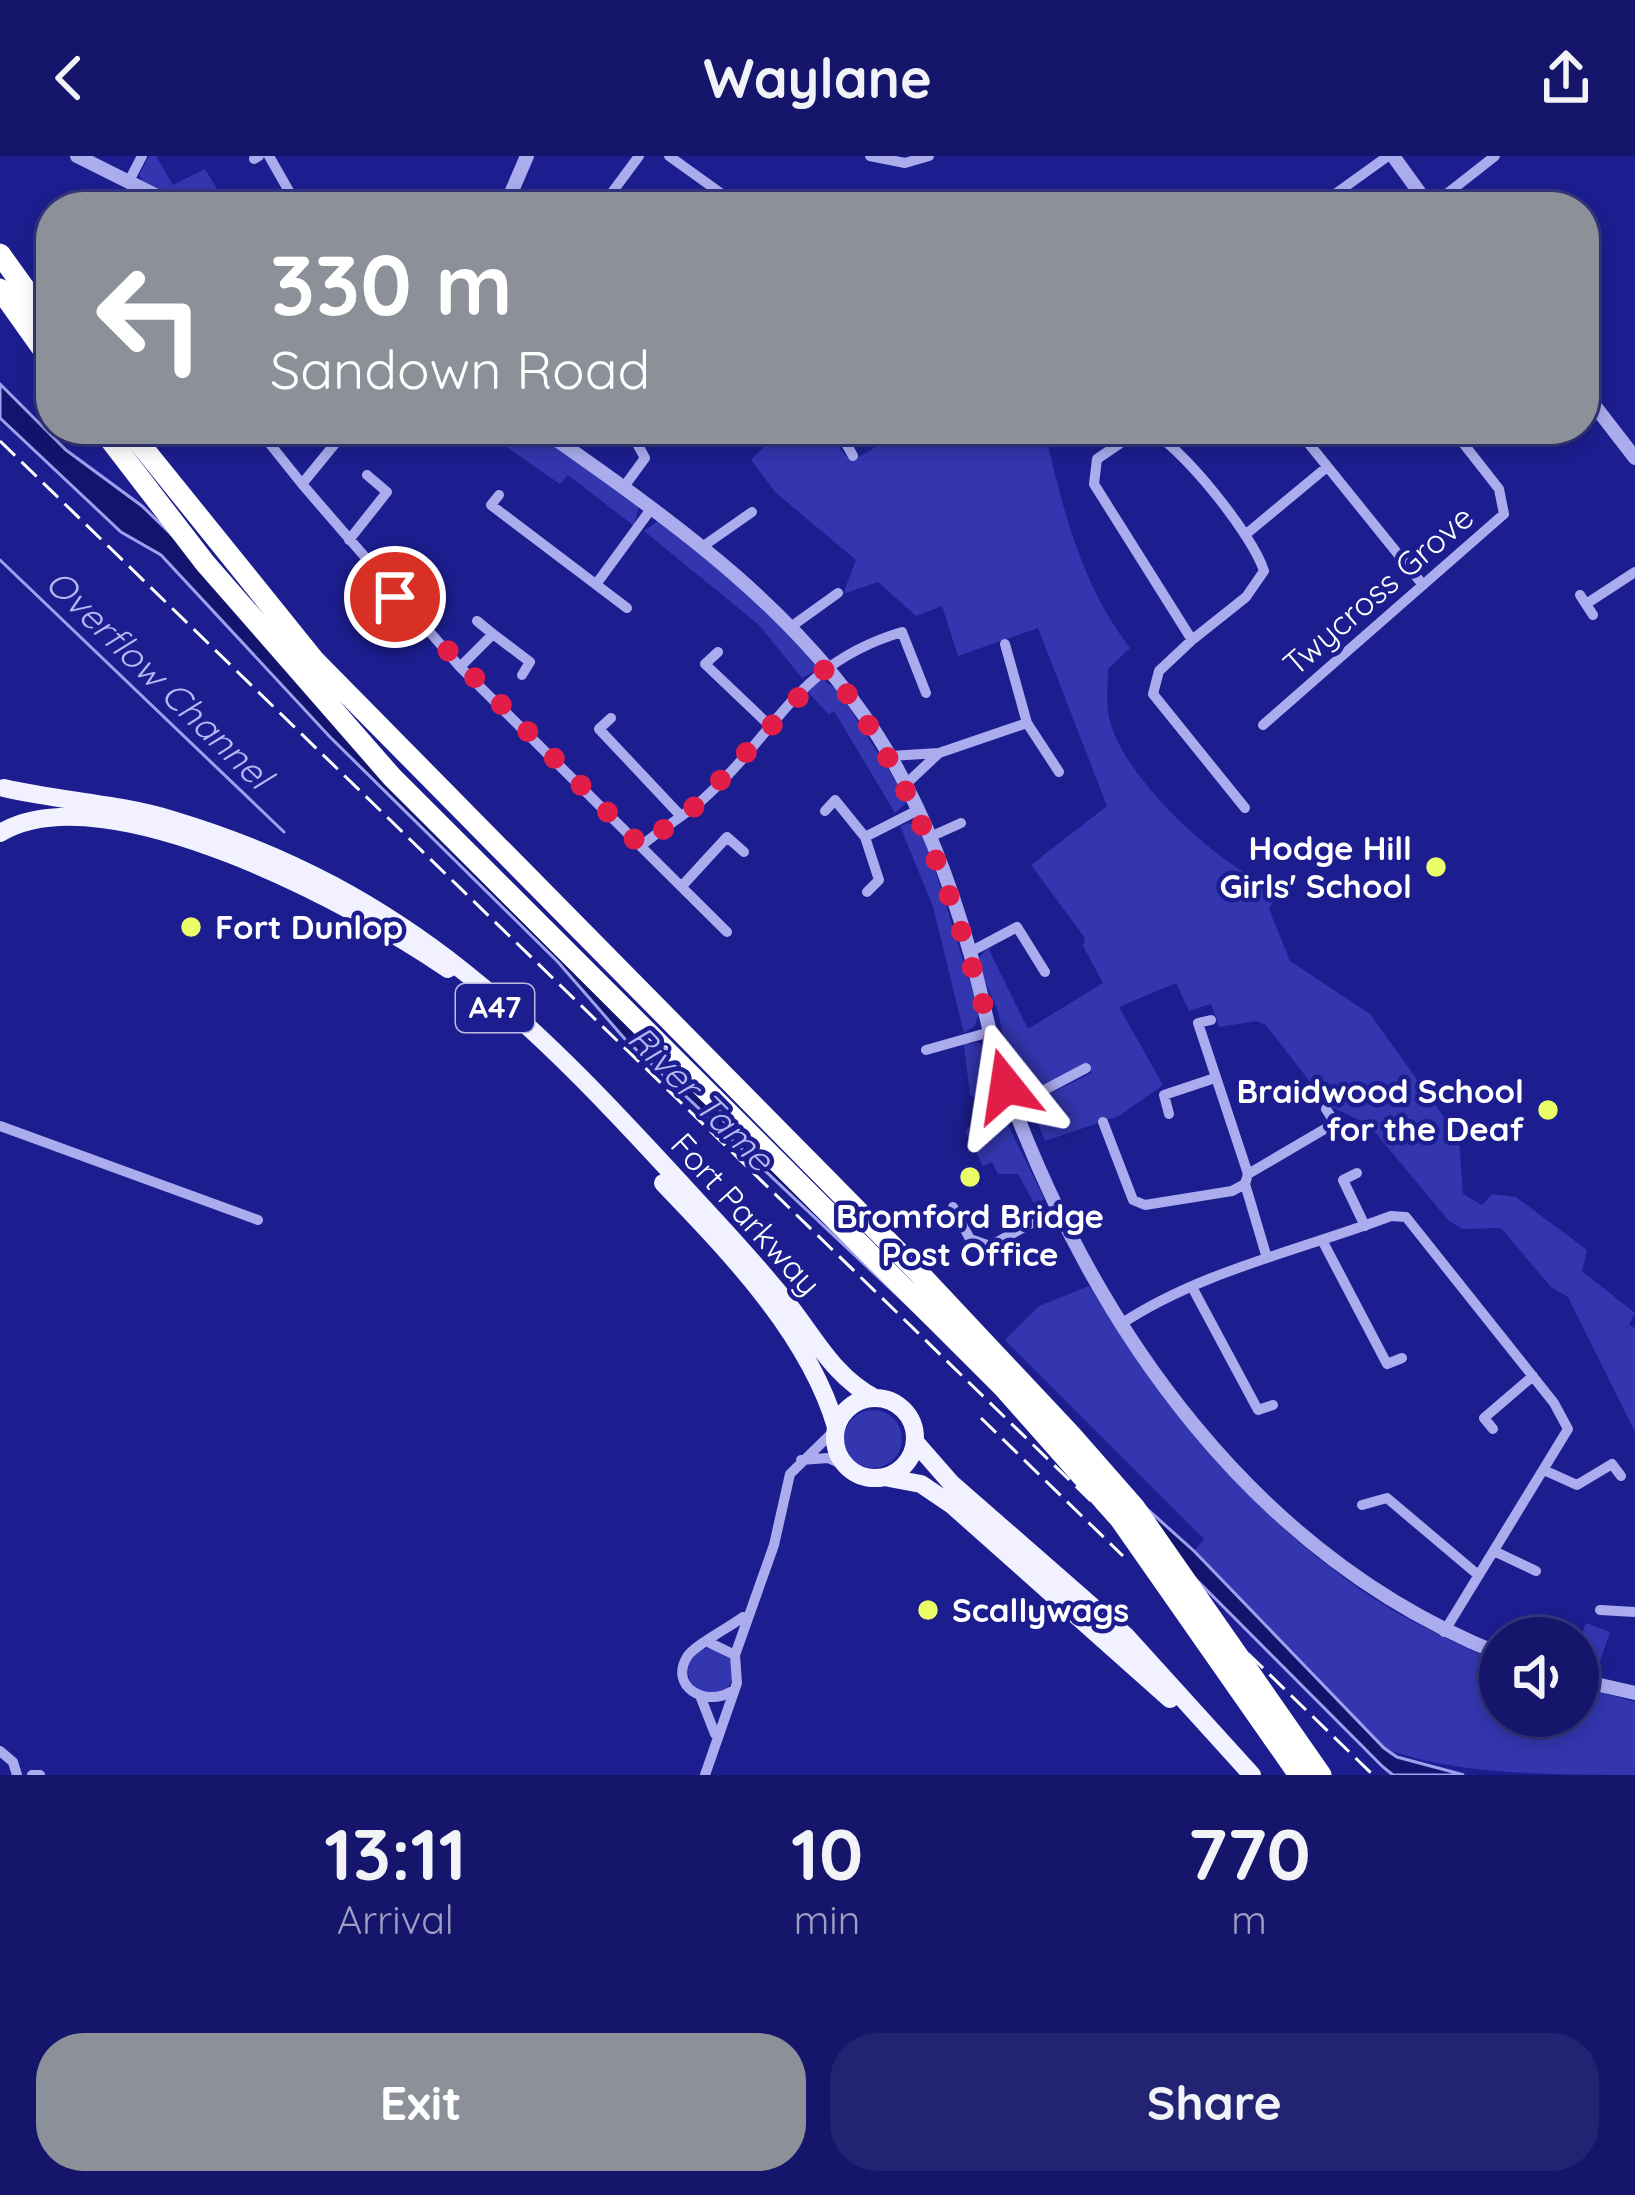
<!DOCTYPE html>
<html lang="en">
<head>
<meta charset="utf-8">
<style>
  body { margin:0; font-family:Quicksand,sans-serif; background:#222373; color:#f1f3f6; height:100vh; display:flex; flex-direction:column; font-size:45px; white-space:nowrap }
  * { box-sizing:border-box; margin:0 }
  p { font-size:39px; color:#9d9fc1 }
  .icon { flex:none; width:66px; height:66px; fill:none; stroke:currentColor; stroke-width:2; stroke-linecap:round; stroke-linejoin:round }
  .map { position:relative; height:1619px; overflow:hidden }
  .drawer { display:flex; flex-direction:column; background:#15166b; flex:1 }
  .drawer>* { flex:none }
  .top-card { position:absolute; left:36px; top:36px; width:1563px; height:252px; border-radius:48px; box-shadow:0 6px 18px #0003,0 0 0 3px #34357e; background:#8c9099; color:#fff; overflow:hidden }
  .fabs { position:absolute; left:1479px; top:1461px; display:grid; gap:24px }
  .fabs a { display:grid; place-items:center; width:120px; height:120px; border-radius:50%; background:#15166b; box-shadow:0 6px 18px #0003,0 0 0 3px #34357e; font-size:60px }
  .pin { position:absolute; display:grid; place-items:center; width:102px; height:102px; color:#fff; margin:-51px; border:6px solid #fff; border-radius:50%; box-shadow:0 3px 12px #0007 }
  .me { position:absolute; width:132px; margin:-66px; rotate:345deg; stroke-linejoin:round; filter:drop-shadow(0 0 9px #0008) }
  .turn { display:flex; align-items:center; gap:42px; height:252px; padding:0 36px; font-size:54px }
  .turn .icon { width:156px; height:156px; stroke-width:2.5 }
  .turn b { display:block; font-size:84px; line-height:102px }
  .eta { display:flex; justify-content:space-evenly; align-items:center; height:204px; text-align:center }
  .eta b { font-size:72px; font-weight:800; line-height:84px }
  .button { display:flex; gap:24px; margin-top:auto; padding:24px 36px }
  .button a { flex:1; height:138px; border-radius:48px; background:#8c9099; color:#fff; font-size:48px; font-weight:800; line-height:138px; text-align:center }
  .button a+a { background:#222373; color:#f1f3f6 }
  header { display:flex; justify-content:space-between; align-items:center; height:156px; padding:0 36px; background:#15166b; font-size:54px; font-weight:800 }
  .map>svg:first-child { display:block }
  .green { fill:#3336af }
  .water { fill:#12146d; stroke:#9da1f0; stroke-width:3 }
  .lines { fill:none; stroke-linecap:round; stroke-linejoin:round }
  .stream { stroke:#9da1f0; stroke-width:3 }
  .minor { stroke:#aaacee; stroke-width:10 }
  .tertiary { stroke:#aaacee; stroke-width:14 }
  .primary { stroke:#f1f1ff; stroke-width:18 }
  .motorway { stroke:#fff; stroke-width:21 }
  .rail { stroke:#fff; stroke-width:3; stroke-dasharray:21 9; stroke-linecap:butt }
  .motorway-bridge { stroke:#fff; stroke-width:21 }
  .route { stroke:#e11d48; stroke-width:21; stroke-dasharray:0 37.8 }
  .poi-dot { fill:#ecfe67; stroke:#1c1e8f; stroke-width:4.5 }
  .labels { text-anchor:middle; stroke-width:9; stroke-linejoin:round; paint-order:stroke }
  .shield { fill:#1c1e8f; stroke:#bbbcdd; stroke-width:3 }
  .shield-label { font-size:30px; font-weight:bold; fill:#fff }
  .street-label { font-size:33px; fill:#fff; stroke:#1c1e8f }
  .poi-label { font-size:33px; font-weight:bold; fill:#fff; stroke:#1c1e8f; text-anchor:end }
  .water-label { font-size:36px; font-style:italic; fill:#b6b8f5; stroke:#1c1e8f }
</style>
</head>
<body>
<header><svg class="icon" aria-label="back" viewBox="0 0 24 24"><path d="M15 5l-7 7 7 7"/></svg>Waylane<svg class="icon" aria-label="share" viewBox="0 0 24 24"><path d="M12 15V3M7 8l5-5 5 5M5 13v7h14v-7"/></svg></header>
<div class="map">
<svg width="1635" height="1619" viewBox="0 0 1635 1619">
  <rect width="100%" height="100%" fill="#1c1e8f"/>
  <path class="green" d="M 149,0 L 156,0 L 173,29 L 205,13 L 228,51 L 195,51 L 143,26 L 139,19 Z
    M 467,273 L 531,273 L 639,350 L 634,370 L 568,319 L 560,328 L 488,278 L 482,284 Z
    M 782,273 L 822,273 L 851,305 L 901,277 L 927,273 L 1044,273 C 1063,353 1080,426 1130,492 L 1108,513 C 1108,528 1106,546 1109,561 C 1121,621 1223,715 1279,734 L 1269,753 L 1290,805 L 1370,858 L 1459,982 L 1463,1038 L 1482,1049 L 1492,1038 L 1516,1041 L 1587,1094 L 1582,1115 L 1635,1157 L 1629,1169 L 1635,1172 L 1635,1276 L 1568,1141 L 1551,1131 L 1501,1072 L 1462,1073 L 1449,1065 L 1369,969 L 1328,949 L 1266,869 L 1257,865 L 1219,871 L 1211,848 L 1189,855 L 1176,827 L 1119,851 L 1163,929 L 1119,960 L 1045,985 L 1030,947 L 1092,917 L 1087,909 L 1024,937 L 1014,927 L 997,852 L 976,805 L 988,792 L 1028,873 L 1103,827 L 1083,790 L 1085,782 L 1031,709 L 1107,650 L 1038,472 L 958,500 L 942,450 L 916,460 L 878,426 L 843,438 L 856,404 L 776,337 L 751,304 Z
    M 658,365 L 754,443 L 816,505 L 815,515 L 802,522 L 759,469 L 644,375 Z
    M 821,523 L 837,533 L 904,638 L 906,647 L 895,657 L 834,555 L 829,559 L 807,535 Z
    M 908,667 L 917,670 L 926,685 L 979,855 L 975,870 L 964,877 L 933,751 L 900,670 Z
    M 978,887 L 984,890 L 1005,963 L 1044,1042 L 1038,1055 L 1018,1018 L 998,1018 L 992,1006 L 983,1010 L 965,975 L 986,956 L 978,941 L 970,940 L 964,888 Z
    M 1089,1130 C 1170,1254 1245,1356 1370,1440 C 1410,1467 1457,1487 1500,1508 L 1500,1560 L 1578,1560 L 1578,1530 L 1635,1546 L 1635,1619 C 1558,1619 1450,1619 1384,1592 L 1194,1395 L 1204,1383 L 1005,1184 L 1039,1150 Z
    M844 1283a29 29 0 1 1 58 0a29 29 0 1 1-58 0Z
    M 1586,1467 L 1610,1476 L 1596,1517 L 1578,1513 L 1578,1488 Z
    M688 1515a23 23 0 1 1 46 0a23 23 0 1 1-46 0Z"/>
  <path class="water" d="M 0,228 L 66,294 L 142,350 L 232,437 L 347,567 L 1009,1229 L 1194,1395 L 1384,1592 L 1397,1601 L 1464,1619 L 1393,1619 L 1383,1611 L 1150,1377 L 624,882 L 558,806 L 330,581 L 161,399 L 121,376 L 0,262 Z"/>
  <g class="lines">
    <path class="stream" d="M 0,404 L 284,676"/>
    <path class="minor" d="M 269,0 L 298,51
      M 669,0 L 740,51
      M 870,0 L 905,7 L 929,0
      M 254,3 L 259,0
      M 129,25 L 142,0
      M 602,50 L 639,0
      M 340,51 L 361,43 L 372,51
      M 1317,51 L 1388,0
      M 1430,51 L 1495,0
      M 258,273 L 302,328
      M 347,273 L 302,328 L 460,511 L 727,776
      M 838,273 L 853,300
      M 1141,273 L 1097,303 L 1094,328 L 1192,484 L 1246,441 L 1264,415 C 1253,379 1180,288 1147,273
      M 1297,273 L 1423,429
      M 623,332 L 645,302 L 629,273
      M 499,339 L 491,349 L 627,452
      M 1245,379 L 1327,311
      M 349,384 L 387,336 L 367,319
      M 702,391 L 752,356
      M 597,427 L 651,353
      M 1580,439 L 1593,459
      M 1586,448 L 1635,416
      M 477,465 L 493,478
      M 792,470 L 838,437
      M 1192,484 L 1159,515 L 1153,538 L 1245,652
      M 1005,488 L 1027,567 L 1059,616
      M 718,496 L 705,508 L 768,568
      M 460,511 L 493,478 L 530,506 L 522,519
      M 611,562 L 599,573 L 679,658
      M 1263,569 L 1504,358 L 1499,333 L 1452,273
      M 890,600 L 939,597 L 1027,567
      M 906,628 L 939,597
      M 825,655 L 835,644 L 865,681 L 879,724 L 867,736
      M 865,681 L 918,654
      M 930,681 L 961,667
      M 641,690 C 660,674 682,661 700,646 C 776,580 794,508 902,476 L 926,537
      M 682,730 L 727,681 L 744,696
      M 970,796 L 1017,771 L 1045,816
      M 1211,864 L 1198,867 L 1248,1018 L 1245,1028 L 1267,1102
      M 926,894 L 990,876
      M 1014,950 L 1086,912
      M 1169,958 L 1164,939 L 1215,922
      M 1103,966 L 1133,1044 L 1145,1049 L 1232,1035 L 1245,1028
      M 0,970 L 258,1064
      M 1357,1017 L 1343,1024 L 1365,1070
      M 1248,1018 L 1335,967 L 1326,953
      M 953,1051 L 970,1083 L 990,1090 L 1057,1053
      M 1323,1086 L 1387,1208 L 1402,1202
      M 1192,1131 L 1258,1254 L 1273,1249
      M 1121,1168 C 1201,1115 1301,1094 1391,1060 L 1406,1061 L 1554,1247 L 1568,1273 L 1444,1476
      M 1493,1273 L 1484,1262 L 1533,1220
      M 801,1304 L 828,1302 L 844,1309
      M 1546,1315 L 1577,1329 L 1612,1308 L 1621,1320
      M 1362,1349 L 1387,1342 L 1477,1418
      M 1496,1396 L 1536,1415
      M 1600,1454 L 1635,1456
      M 735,1499 L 774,1389 L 790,1318 L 834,1275
      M 730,1536 C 706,1551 669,1531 687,1501 C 693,1490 730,1471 743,1461
      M 701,1542 L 715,1578
      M 0,1595 L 13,1606 L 17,1619
      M 32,1619 L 40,1619
      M 705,1619 L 737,1527 L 735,1499 L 710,1487"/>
    <path class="tertiary" d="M 77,0 L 179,51
      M 1393,0 L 1430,51
      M 505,51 L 527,0
      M 1584,236 L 1635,302
      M 541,273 C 672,365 808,459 890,600 C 925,660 950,726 969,793 C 983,839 990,888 1007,933 C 1096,1175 1254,1400 1500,1498
      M 1578,1524 L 1635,1537"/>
    <path class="primary" d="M 4,632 C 60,645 118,647 173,664 C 410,735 538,871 700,1048 C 729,1079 757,1110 784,1143 C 813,1178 833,1221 875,1242
      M 0,677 C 106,614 358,751 448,813
      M 663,1027 C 729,1096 809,1178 836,1271
      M835 1282a40 40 0 1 1 80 0a40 40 0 1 1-80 0Z
      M 916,1287 L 951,1327 L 1126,1480 L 1252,1619
      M 884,1321 L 921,1328 L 952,1349 L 1170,1543"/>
    <path class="motorway" d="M 0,98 L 51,169
      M 0,133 L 51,205"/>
    <path class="rail" d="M 0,285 L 1373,1619
      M 981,1262 L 1123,1400"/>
    <path class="motorway-bridge" d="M 102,273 L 205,407 L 392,621 L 1003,1231 L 1120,1363 L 1299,1619
      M 128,273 L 315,505 L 918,1116 L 1071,1279 L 1135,1352 L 1321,1619"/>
  </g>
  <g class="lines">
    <path class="route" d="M 395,441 L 641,690 L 698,648 L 827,511 C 930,641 962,774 1006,930"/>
  </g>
  <g class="poi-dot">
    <circle cx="1436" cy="711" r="12"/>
    <circle cx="191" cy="771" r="12"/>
    <circle cx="1548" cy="954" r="12"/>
    <circle cx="970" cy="1021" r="12"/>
    <circle cx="928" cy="1454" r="12"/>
  </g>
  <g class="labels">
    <rect class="shield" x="456" y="828" width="78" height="48" rx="9"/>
    <g class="shield-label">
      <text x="495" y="862">A47</text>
    </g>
    <g class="street-label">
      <text transform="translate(1378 434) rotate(-41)" y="12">Twycross Grove</text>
      <text transform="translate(746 1058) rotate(48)" y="12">Fort Parkway</text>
    </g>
    <g class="poi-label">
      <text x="1412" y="704">Hodge Hill<tspan x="1412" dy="38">Girls' School</tspan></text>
      <text x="215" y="783" text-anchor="start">Fort Dunlop</text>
      <text x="1524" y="947">Braidwood School<tspan x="1524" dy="38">for the Deaf</tspan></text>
      <text x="970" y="1072" text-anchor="middle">Bromford Bridge<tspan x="970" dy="38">Post Office</tspan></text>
      <text x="952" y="1466" text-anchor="start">Scallywags</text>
    </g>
    <g class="water-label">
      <text transform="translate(159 523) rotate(44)" y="13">Overflow Channel</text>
      <text transform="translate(701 942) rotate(45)" y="13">River Tame</text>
    </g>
  </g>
</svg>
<div class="fabs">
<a><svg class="icon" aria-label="sound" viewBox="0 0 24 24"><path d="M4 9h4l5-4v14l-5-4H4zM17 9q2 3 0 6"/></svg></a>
</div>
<div class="pin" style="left:395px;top:441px;background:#d93025"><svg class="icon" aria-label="arrive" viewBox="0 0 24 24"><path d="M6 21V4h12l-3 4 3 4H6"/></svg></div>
<svg class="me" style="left:1006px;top:930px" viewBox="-20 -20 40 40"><path d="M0-17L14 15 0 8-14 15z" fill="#e11d48" stroke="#fff" stroke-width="4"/></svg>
<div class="top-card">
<div class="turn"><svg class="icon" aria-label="left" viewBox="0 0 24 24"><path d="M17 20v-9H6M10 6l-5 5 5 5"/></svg><div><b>330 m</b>Sandown Road</div></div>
</div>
</div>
<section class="drawer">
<div class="eta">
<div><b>13:11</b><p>Arrival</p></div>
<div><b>10</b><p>min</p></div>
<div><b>770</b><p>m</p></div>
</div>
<div class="button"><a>Exit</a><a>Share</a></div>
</section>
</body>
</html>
